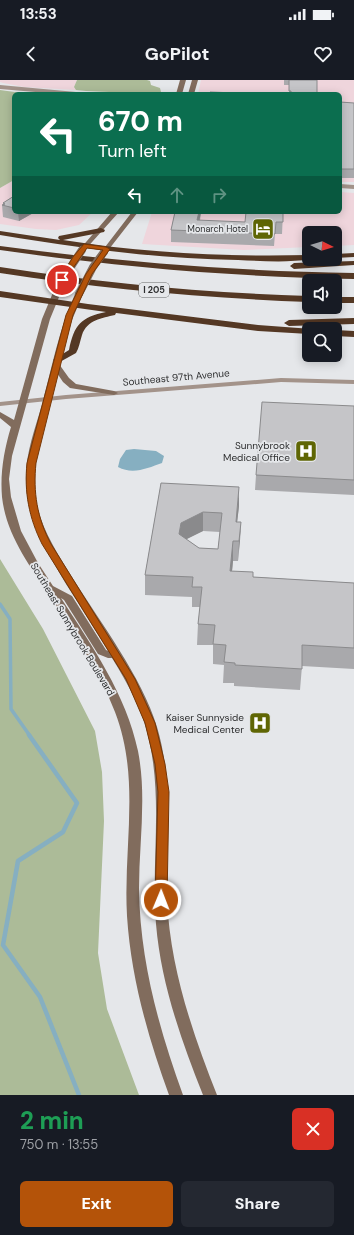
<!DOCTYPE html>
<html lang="en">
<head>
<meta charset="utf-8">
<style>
  body { margin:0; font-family:"DM Sans",sans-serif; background:#242831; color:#f1f3f6; height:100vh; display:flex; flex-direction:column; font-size:15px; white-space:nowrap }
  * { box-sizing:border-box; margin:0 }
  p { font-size:13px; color:#9ea1a6 }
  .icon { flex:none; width:22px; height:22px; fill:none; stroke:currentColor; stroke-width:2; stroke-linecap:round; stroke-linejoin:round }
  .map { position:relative; height:1015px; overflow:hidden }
  .side { display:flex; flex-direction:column; background:#171b24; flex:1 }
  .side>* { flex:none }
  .guide { position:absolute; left:12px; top:12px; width:330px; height:122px; border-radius:6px; box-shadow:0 2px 10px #0003; background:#0b6e4f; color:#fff; overflow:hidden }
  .needle { width:26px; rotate:95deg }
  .buttons { position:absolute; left:302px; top:146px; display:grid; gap:8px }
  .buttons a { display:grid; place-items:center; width:40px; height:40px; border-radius:6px; background:#171b24; box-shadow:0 2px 10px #0003; font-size:20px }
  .pin { position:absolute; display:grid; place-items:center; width:34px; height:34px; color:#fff; margin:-17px; border:2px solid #fff; border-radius:50%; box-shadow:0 1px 4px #0007 }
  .me { position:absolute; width:44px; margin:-22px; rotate:1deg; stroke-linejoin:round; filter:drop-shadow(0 0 3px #0008) }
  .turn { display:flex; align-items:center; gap:14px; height:84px; padding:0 20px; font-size:18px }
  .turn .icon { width:52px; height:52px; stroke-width:2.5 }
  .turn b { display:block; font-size:28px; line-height:34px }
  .lanes { display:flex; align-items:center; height:38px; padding:0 20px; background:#0003; justify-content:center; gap:20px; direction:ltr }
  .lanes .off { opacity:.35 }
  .round { display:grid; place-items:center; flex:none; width:42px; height:42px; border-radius:6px; background:#242831 }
  .summary { display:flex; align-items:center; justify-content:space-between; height:68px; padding:0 20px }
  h1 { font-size:24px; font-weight:800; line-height:30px; color:#1e9e55 }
  .primary-button { display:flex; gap:8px; margin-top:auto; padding:8px 20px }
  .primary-button a { flex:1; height:46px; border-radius:6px; background:#b45309; color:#fff; font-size:16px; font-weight:800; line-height:46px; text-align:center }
  .primary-button a+a { background:#242831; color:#f1f3f6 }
  .status { display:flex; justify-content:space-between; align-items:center; height:28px; padding:0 20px; background:#171b24; direction:ltr }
  .status svg { height:11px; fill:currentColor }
  header { display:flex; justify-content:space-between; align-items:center; height:52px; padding:0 20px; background:#171b24; font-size:18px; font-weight:800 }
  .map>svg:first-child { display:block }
  .commercial { fill:#efd5dc }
  .forest { fill:#acbb98 }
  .water { fill:#86afc1 }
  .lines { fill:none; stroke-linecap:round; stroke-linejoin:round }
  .stream-far1 { stroke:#86afc1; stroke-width:3.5 }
  .stream { stroke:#86afc1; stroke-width:4.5 }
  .tertiary { fill:#a3938a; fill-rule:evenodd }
  .secondary { fill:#816c5d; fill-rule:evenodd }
  .motorway { fill:#543824; fill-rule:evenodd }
  .secondary-bridge { stroke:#816c5d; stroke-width:8 }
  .wall { fill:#a9a9ac; fill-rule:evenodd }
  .shaded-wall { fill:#8a8a8c }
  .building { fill:#c5c5c8; stroke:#8a8a8c; fill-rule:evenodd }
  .route { fill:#b45309; stroke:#753606 }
  .labels { text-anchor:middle; stroke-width:3.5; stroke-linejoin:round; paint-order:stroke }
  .far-poi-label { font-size:9px; fill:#2d2e2f; stroke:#e5e7ea; text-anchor:end }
  .shield { fill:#e5e7ea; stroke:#646667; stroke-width:1 }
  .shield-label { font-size:9px; font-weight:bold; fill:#2d2e2f }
  .street-label { font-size:10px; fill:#2d2e2f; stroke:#e5e7ea }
  .poi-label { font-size:10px; fill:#2d2e2f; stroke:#e5e7ea; text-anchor:end }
</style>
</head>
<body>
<div class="status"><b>13:53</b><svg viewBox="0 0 49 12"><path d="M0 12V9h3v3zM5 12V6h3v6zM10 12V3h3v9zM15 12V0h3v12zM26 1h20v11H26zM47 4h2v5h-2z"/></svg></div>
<header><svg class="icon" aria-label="back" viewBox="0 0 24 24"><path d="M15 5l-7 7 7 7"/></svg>GoPilot<svg class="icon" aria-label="heart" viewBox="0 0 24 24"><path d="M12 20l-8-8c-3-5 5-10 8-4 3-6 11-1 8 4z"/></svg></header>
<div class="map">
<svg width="354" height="1015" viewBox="0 0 354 1015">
  <rect width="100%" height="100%" fill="#e5e7ea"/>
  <path class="commercial" d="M 0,0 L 77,0 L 74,7 L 76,10 L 24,7 L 3,3 L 0,2 Z
    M 201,0 L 354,0 L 354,102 L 340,102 L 340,14 L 198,14 Z
    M 14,100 L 14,132 L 93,132 L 79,145 L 56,150 L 36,149 L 0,144 L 0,108 Z
    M 340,112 L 354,113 L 354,165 L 335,166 L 335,153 L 309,153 L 309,167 L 244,170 L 142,164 L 152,132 L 340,132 Z"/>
  <path class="forest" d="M 77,0 L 147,0 L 150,1 L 151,5 L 160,8 L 161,12 L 156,14 L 86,11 L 76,10 L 74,7 Z
    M 0,10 L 29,14 L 14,14 L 14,100 L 0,108 Z
    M 0,479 L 43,549 L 95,651 L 102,692 L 104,741 L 98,873 L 107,929 L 139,1015 L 0,1015 Z"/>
  <path class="water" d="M 134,369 L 156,371 L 164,376 L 162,383 C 148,388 133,395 118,387 L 120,379 L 126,370 Z"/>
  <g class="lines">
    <path class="stream-far1" d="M 0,524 L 10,539 L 11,629 L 30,656"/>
    <path class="stream" d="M 29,655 L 77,723 L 63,752 L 18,781 L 3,865 L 40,917 L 79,1015"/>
    <path class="tertiary" d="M 0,5 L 76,12 L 79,14 L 59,14 L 0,9 Z
      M 340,104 L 354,105 L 354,109 L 340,108 Z
      M 281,298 L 354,300 L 354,304 L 281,302 L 66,319 L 0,326 L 0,322 L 66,315 Z"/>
    <path class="secondary" d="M 180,0 L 186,0 L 182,14 L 176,14 Z
      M 192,0 L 198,0 L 194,14 L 188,14 Z
      M 112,132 L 119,132 L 84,171 L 80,171 L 80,169 Z
      M 132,132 L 138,132 L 106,173 L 102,173 L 102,171 Z
      M 59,198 L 65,198 L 66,200 L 50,239 L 12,376 L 9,399 L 11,417 L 21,451 L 38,483 L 53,506 L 72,516 L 106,570 L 108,571 C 94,548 80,526 66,504 C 47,471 26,440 26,401 C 25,374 35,350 42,324 C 52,287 59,249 75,214 L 76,212 L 82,212 L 83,214 L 72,240 L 59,284 L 69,298 L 76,304 L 114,311 L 118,313 L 114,315 L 70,308 L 63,302 L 57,293 C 48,336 28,381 37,425 C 43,452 58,474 72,497 C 100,542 142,597 157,647 C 174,703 165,761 167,819 C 170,887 192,952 217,1015 L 203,1015 C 181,960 161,903 156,844 C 151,782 163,721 149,660 C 143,631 128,604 112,578 L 108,578 L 98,574 L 64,520 L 61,518 C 92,566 126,614 138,671 C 147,717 139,763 139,809 C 140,881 159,949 183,1015 L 169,1015 C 148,957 131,898 127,836 C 123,766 141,700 115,632 C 99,590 73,553 49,515 C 29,485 6,454 2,417 C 0,393 4,370 11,347 L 0,338 L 0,332 L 14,340 L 42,239 Z"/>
    <path class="motorway" d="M 101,148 L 105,150 L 104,152 L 63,160 C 145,173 226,177 309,175 L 309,179 L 311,179 C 288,183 262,181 238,180 C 158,179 79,168 0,155 L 0,151 L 60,160 L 58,158 L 59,156 Z
      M 0,166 C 118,182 235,191 354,193 L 354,199 C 235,197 118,187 0,170 Z
      M 354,173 L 354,177 L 335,178 L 335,174 Z
      M 354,181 L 354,185 L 294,189 L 290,186 L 294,183 Z
      M 0,187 C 103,203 205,213 309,216 L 309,222 C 205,218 103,209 0,193 Z
      M 0,211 L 88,224 L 258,245 L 312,249 L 309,249 L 309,254 L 258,251 L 116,233 L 115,235 C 102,238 87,240 82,255 C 80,261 79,268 76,273 L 58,283 L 53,280 L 69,270 C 74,245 81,237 106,232 L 0,217 Z
      M 335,217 L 354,217 L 354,223 L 335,223 Z
      M 354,238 L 354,244 L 289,246 L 284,243 L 289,240 Z
      M 335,250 L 354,251 L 354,257 L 335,256 Z"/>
    <path class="secondary-bridge" d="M 62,200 L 82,170
      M 79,214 L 93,187 L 104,172"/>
  </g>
  <path class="wall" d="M 284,0 L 317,0 L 317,14 L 289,14 L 289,5 L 284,5 Z
    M 340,22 L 354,23 L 354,98 L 340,98 Z
    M 14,116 L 14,132 L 35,132 L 19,141 L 3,137 L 2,125 L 3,125 L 3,123 Z
    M 175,132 L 201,132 L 200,141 L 245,142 L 283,132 L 282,154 L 275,154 L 274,166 L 171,162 L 171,150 Z
    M 354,326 L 354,415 L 255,410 L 256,395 Z
    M 161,403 L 239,426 L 237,442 L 241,442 L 238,481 L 233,481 L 232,491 L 253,497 L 354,503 L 354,589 L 302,586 L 300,610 L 234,606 L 234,603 L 223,603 L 224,585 L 213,584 L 213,565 L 197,565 L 198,544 L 200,527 L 192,527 L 192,517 L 145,515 L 145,495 ZM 203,451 L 220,452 L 218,469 L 199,468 L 186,459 Z"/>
  <path class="shaded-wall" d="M 18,132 L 35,132 L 19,141 Z
    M 199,132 L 201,132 L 197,153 L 197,140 Z
    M 239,407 L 239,426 L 235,461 L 236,442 Z
    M 203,432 L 203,451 L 181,462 L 179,454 L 181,443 Z
    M 241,442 L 240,461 L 238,481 L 239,461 Z
    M 233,461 L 233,481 L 230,511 L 230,491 Z"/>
  <path class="building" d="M 289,0 L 317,0 L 317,14 L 291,14 L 291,11 L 289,11 Z
    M 210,12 L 236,13 L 235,14 L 209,14 Z
    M 340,22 L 354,23 L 354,89 L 340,89 Z
    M 14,116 L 14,128 L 2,125 L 5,124 L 3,123 Z
    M 175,132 L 199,132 L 197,140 L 245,142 L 246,132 L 283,132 L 283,142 L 276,142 L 275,154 L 171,150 Z
    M 262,322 L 354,326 L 354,400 L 256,395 Z
    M 161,403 L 239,407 L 236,442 L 241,442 L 239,461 L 233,461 L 230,491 L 253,492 L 253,497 L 354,503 L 354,568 L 302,565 L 302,589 L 235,585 L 235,583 L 224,582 L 226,565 L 213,564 L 215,545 L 198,544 L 202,507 L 192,507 L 193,497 L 145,495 ZM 203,432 L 222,433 L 218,469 L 199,468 L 179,454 L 181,443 Z"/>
  <path class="route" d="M 84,164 L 106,167 L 110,169 L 92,194 L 73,235 L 36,383 C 33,412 37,438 51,464 L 135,599 L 155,643 L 165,684 L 169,712 L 167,820 L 165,823 L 161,824 L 157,823 L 155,820 L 158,712 L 155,684 L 145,643 L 126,599 L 42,464 C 29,438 24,412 27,383 L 66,235 L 86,194 L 103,170 L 87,168 L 64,201 L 60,201 L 59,200 L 73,177 Z"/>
  <defs>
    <g id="hotel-square" transform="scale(1.15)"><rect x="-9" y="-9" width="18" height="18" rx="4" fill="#5f6604" stroke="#e5e7ea"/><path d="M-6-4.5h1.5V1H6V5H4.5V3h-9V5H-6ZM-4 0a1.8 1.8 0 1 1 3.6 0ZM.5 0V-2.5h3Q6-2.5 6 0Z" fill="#fff"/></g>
    <g id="hospital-square" transform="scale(1.15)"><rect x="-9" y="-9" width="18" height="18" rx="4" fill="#5f6604" stroke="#e5e7ea"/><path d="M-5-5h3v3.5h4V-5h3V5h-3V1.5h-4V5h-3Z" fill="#fff"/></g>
  </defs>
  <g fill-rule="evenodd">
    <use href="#hotel-square" x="263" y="149"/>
    <use href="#hospital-square" x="306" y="371"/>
    <use href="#hospital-square" x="260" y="643"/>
  </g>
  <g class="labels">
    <g class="far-poi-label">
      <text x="248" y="152">Monarch Hotel</text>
    </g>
    <rect class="shield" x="139" y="203" width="30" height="14" rx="3"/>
    <g class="shield-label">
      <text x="154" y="213">I 205</text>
    </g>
    <g class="street-label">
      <text transform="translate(176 297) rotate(-5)" y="4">Southeast 97th Avenue</text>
      <text transform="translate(73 549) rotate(59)" y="4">Southeast Sunnybrook Boulevard</text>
    </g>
    <g class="poi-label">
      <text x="290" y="369">Sunnybrook<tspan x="290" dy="12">Medical Office</tspan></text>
      <text x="244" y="641">Kaiser Sunnyside<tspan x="244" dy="12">Medical Center</tspan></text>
    </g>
  </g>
</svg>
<div class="buttons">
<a><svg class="needle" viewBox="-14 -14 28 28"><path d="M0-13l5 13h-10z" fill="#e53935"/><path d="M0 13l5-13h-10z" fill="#9ea1a6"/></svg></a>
<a><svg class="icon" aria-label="sound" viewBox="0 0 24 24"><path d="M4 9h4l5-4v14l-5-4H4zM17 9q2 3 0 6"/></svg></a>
<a><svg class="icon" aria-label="search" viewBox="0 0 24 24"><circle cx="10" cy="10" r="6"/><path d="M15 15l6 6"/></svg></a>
</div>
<div class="pin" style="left:62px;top:200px;background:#d93025"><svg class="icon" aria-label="arrive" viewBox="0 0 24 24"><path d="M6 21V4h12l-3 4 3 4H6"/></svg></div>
<svg class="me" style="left:161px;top:820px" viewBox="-20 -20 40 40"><circle r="17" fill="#b45309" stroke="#fff" stroke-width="3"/><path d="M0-11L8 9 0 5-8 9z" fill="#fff"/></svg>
<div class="guide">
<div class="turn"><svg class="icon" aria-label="left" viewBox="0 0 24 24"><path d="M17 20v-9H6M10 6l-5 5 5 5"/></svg><div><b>670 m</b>Turn left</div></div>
<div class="lanes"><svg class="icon" aria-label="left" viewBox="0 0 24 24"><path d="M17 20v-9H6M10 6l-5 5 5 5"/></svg><svg class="icon off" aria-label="ahead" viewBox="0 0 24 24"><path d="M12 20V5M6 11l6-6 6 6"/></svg><svg class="icon off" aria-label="right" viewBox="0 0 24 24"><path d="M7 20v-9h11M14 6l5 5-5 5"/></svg></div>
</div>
</div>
<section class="side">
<div class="summary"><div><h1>2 min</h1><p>750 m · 13:55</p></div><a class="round" style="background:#d93025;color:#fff"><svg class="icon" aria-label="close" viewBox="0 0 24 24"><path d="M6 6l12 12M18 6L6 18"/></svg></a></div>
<div class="primary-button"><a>Exit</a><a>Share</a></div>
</section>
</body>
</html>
